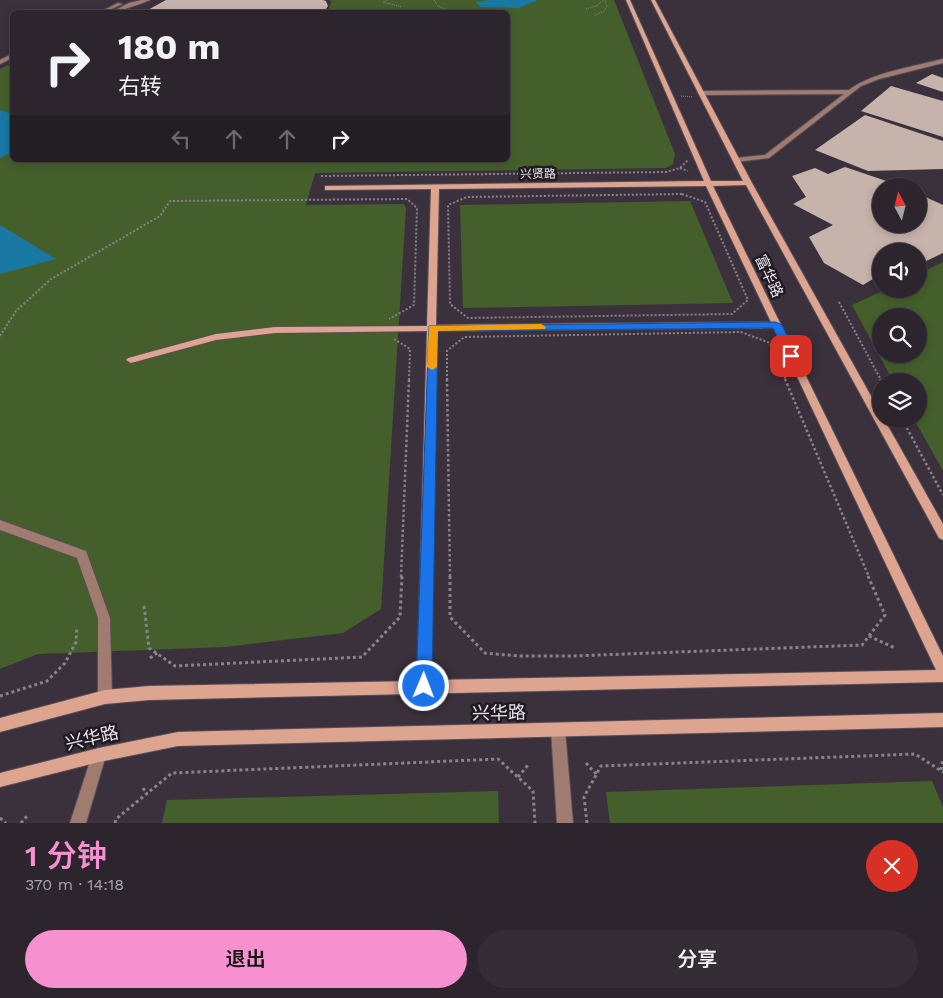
<!DOCTYPE html>
<html lang="zh">
<head>
<meta charset="utf-8">
<style>
  body { margin:0; font-family:"Work Sans","Noto Sans SC",sans-serif; background:#342d36; color:#f1f3f6; height:100vh; display:flex; flex-direction:column; font-size:19px; white-space:nowrap }
  * { box-sizing:border-box; margin:0 }
  p { font-size:16px; color:#a6a5aa }
  .icon { flex:none; width:28px; height:28px; fill:none; stroke:currentColor; stroke-width:2; stroke-linecap:round; stroke-linejoin:round }
  .map { position:relative; height:823px; overflow:hidden }
  .sheet { display:flex; flex-direction:column; background:#2c252e; flex:1 }
  .sheet>* { flex:none }
  .top-card { position:absolute; left:10px; top:10px; width:500px; height:152px; border-radius:8px; box-shadow:0 2px 8px #0003,0 0 0 1px #48424a; background:#2c252e; color:#f1f3f6; overflow:hidden }
  .needle { width:32px; rotate:353deg }
  .controls { position:absolute; left:872px; top:178px; display:grid; gap:10px }
  .controls a { display:grid; place-items:center; width:55px; height:55px; border-radius:50%; background:#2c252e; box-shadow:0 2px 8px #0003,0 0 0 1px #48424a; font-size:25px }
  .pin { position:absolute; display:grid; place-items:center; width:42px; height:42px; color:#fff; margin:-21px; border-radius:10px; box-shadow:0 2px 8px #0006 }
  .me { position:absolute; width:55px; margin:-28px; rotate:1deg; stroke-linejoin:round; filter:drop-shadow(0 0 4px #0008) }
  .turn { display:flex; align-items:center; gap:18px; height:105px; padding:0 25px; font-size:22px }
  .turn .icon { width:65px; height:65px; stroke-width:2.5 }
  .turn b { display:block; font-size:35px; line-height:42px }
  .lanes { display:flex; align-items:center; height:48px; padding:0 25px; background:#0003; justify-content:center; gap:25px; direction:ltr }
  .lanes .off { opacity:.35 }
  .round { display:grid; place-items:center; flex:none; width:52px; height:52px; border-radius:26px; background:#342d36 }
  .headline { display:flex; align-items:center; justify-content:space-between; height:85px; padding:0 25px }
  h1 { font-size:30px; font-weight:600; line-height:38px; color:#f690cf }
  .action { display:flex; gap:10px; margin-top:auto; padding:10px 25px }
  .action a { flex:1; height:58px; border-radius:30px; background:#f690cf; color:#111; font-size:20px; font-weight:600; line-height:58px; text-align:center }
  .action a+a { background:#342d36; color:#f1f3f6 }
  .map>svg:first-child { display:block }
  .green { fill:#445f2b; fill-rule:evenodd }
  .water { fill:#1a78a5 }
  .building { fill:#c6b3ab }
  .lines { fill:none; stroke-linecap:round; stroke-linejoin:round }
  .street-casing { stroke:#574e59; stroke-width:2 }
  .secondary-casing { stroke:#574e59; stroke-width:2 }
  .path-far3 { stroke:#8a828c; stroke-width:1; stroke-dasharray:1 1; stroke-linecap:butt }
  .path-far2 { stroke:#8a828c; stroke-width:2; stroke-dasharray:2 2; stroke-linecap:butt }
  .path-far1 { stroke:#8a828c; stroke-width:2.5; stroke-dasharray:2.5 2.5; stroke-linecap:butt }
  .path { stroke:#8a828c; stroke-width:3; stroke-dasharray:3 3; stroke-linecap:butt }
  .street { fill:#a07c70; fill-rule:evenodd }
  .secondary { fill:#dda490; fill-rule:evenodd }
  .route { fill:#1a73e8; stroke:#114b97 }
  .slow { fill:#f59e0b }
  .labels { text-anchor:middle; stroke-width:5; stroke-linejoin:round; paint-order:stroke }
  .far-street-label { font-size:12px; fill:#ede6ee; stroke:#1f1b20 }
  .street-label { font-size:15px; fill:#ede6ee; stroke:#1f1b20 }
  .near-street-label { font-size:18px; fill:#ede6ee; stroke:#1f1b20 }
</style>
</head>
<body>
<div class="map">
<svg width="943" height="823" viewBox="0 0 943 823">
  <rect width="100%" height="100%" fill="#3b313d"/>
  <path class="green" d="M 329,0 L 614,0 L 675,154 L 673,164 L 666,168 L 315,173 L 306,205 L 404,204 L 406,208 L 381,609 L 343,633 L 225,647 L 38,654 L 0,669 L 0,69 L 12,63 L 12,160 L 508,160 L 508,12 L 327,12 L 332,1 Z
    M 690,201 L 733,303 L 463,308 L 460,205 Z
    M 943,262 L 943,471 L 914,419 L 919,419 L 919,381 L 893,381 L 852,305 L 887,289 L 919,289 L 919,274 ZM 881,316 L 919,316 L 919,354 L 881,354 Z
    M 932,781 L 943,807 L 943,823 L 610,823 L 606,792 Z
    M 498,791 L 499,823 L 162,823 L 167,800 Z"/>
  <path class="water" d="M 489,0 L 538,0 L 518,8 L 480,7 L 476,2 Z
    M 0,110 L 12,114 L 12,152 L 0,158 Z
    M 0,225 L 56,259 L 0,274 Z"/>
  <path class="building" d="M 166,0 L 323,0 L 326,1 L 328,6 L 324,12 L 144,12 Z
    M 932,74 L 943,78 L 943,92 L 916,83 Z
    M 891,86 L 943,101 L 943,137 L 861,111 Z
    M 865,115 L 943,141 L 943,169 L 868,171 L 815,150 Z
    M 845,167 L 901,186 L 881,186 L 881,224 L 919,224 L 919,194 L 943,205 L 943,253 L 920,264 L 919,251 L 881,251 L 881,274 L 863,285 L 824,263 L 809,237 L 833,225 L 793,204 L 806,197 L 792,176 L 815,168 L 828,174 Z"/>
  <g class="lines">
    <g class="street-casing">
      <path id="street" d="M 142,0 L 150,0 C 145,2 116,13 112,12 L 129,3 Z
        M 118,3 L 122,4 L 105,12 L 100,12 Z
        M 12,54 L 12,58 L 0,64 L 0,60 Z
        M 943,59 L 943,63 L 879,79 L 861,86 L 769,158 L 736,162 L 733,160 L 736,158 L 765,155 L 844,94 L 701,95 L 698,93 L 701,91 L 849,90 C 871,73 915,66 943,59 Z
        M 0,520 L 86,551 L 110,618 L 112,697 L 110,702 L 105,704 L 100,702 L 98,697 L 98,618 L 77,558 L 0,530 Z
        M 558,723 L 563,725 L 565,730 L 573,823 L 557,823 L 551,730 L 553,725 Z
        M 99,748 L 104,750 L 106,755 L 86,823 L 70,823 L 92,755 L 94,750 Z"/>
    </g>
    <g class="secondary-casing">
      <path id="secondary" d="M 626,0 L 630,0 L 711,181 L 743,181 L 651,0 L 655,0 L 752,183 L 881,414 L 881,419 L 884,419 L 943,524 L 943,540 L 939,538 L 746,185 L 713,186 L 943,656 L 943,682 L 149,700 L 105,704 L 0,732 L 0,718 L 105,690 L 149,686 L 417,681 L 427,331 L 275,333 L 216,340 L 131,363 L 126,360 L 128,358 L 216,334 L 275,327 L 427,326 L 431,189 L 328,190 L 325,190 L 325,186 L 704,181 ZM 706,186 L 771,322 L 436,325 L 439,189 ZM 774,328 L 936,670 L 431,680 L 436,331 Z
        M 943,713 L 943,727 L 178,746 L 99,762 L 0,787 L 0,773 L 99,748 L 178,732 Z"/>
    </g>
    <path class="path-far3" d="M 387,0 L 383,2 L 402,7
      M 434,0 L 438,6 L 452,12
      M 586,9 L 596,6 L 604,0
      M 594,16 L 604,11 L 607,7 L 605,0
      M 681,96 L 693,97"/>
    <path class="path-far2" d="M 680,168 L 688,171
      M 321,176 L 667,172 L 680,168 L 688,160
      M 682,194 L 705,202 L 748,300 L 732,314 L 468,318 L 450,304 L 448,205 L 467,197 Z
      M 839,302 L 881,380
      M 0,336 L 16,311 L 51,279 L 160,216 L 170,201 L 407,199 L 417,208 L 414,305 L 389,319
      M 394,339 L 410,349 L 409,380
      M 447,380 L 447,351 L 464,337 L 741,332 L 770,343 L 786,380"/>
    <path class="path-far1" d="M 447,379 L 450,577
      M 785,379 L 869,577
      M 880,379 L 881,381
      M 902,419 L 943,495
      M 401,577 L 409,379"/>
    <path class="path" d="M 450,576 L 450,617 L 485,653 L 521,656 L 573,656 L 862,645 L 885,615 L 868,576
      M 144,606 L 149,648 L 175,666 L 362,657 L 400,617 L 402,576
      M 869,636 L 895,648
      M 150,658 L 157,653
      M 0,696 L 47,681 L 65,663 L 76,642 L 77,627
      M 586,763 L 597,775
      M 941,770 L 943,759
      M 518,777 L 529,764
      M 143,788 L 147,794
      M 0,818 L 6,823
      M 21,823 L 27,816
      M 115,823 L 116,819 L 172,773 L 498,759 L 533,791 L 535,823
      M 587,823 L 584,797 L 601,766 L 915,754 L 943,772"/>
    <use href="#street" class="street"/>
    <use href="#secondary" class="secondary"/>
  </g>
  <path class="route" d="M 776,322 L 782,325 L 797,356 L 795,358 L 788,358 L 773,328 L 438,331 L 432,686 L 429,691 L 424,694 L 419,691 L 416,686 L 429,326 Z"/>
  <path class="slow" d="M 541,324 L 546,327 L 545,329 L 438,331 L 437,367 L 432,370 L 427,367 L 429,326 Z"/>
  <g class="labels">
    <g class="far-street-label">
      <text transform="translate(538 174) rotate(-1)" y="4">兴贤路</text>
    </g>
    <g class="street-label">
      <text transform="translate(769 276) rotate(65)" y="5">富华路</text>
    </g>
    <g class="near-street-label">
      <text transform="translate(499 713) rotate(-1)" y="6">兴华路</text>
      <text transform="translate(92 738) rotate(-13)" y="6">兴华路</text>
    </g>
  </g>
</svg>
<div class="controls">
<a><svg class="needle" viewBox="-14 -14 28 28"><path d="M0-13l5 13h-10z" fill="#e53935"/><path d="M0 13l5-13h-10z" fill="#a6a5aa"/></svg></a>
<a><svg class="icon" aria-label="sound" viewBox="0 0 24 24"><path d="M4 9h4l5-4v14l-5-4H4zM17 9q2 3 0 6"/></svg></a>
<a><svg class="icon" aria-label="search" viewBox="0 0 24 24"><circle cx="10" cy="10" r="6"/><path d="M15 15l6 6"/></svg></a>
<a><svg class="icon" aria-label="layers" viewBox="0 0 24 24"><path d="M12 4l9 5-9 5-9-5zM3 14l9 5 9-5"/></svg></a>
</div>
<div class="pin" style="left:791px;top:356px;background:#d93025"><svg class="icon" aria-label="arrive" viewBox="0 0 24 24"><path d="M6 21V4h12l-3 4 3 4H6"/></svg></div>
<svg class="me" style="left:424px;top:686px" viewBox="-20 -20 40 40"><circle r="17" fill="#1a73e8" stroke="#fff" stroke-width="3"/><path d="M0-11L8 9 0 5-8 9z" fill="#fff"/></svg>
<div class="top-card">
<div class="turn"><svg class="icon" aria-label="right" viewBox="0 0 24 24"><path d="M7 20v-9h11M14 6l5 5-5 5"/></svg><div><b>180 m</b>右转</div></div>
<div class="lanes"><svg class="icon off" aria-label="left" viewBox="0 0 24 24"><path d="M17 20v-9H6M10 6l-5 5 5 5"/></svg><svg class="icon off" aria-label="ahead" viewBox="0 0 24 24"><path d="M12 20V5M6 11l6-6 6 6"/></svg><svg class="icon off" aria-label="ahead" viewBox="0 0 24 24"><path d="M12 20V5M6 11l6-6 6 6"/></svg><svg class="icon" aria-label="right" viewBox="0 0 24 24"><path d="M7 20v-9h11M14 6l5 5-5 5"/></svg></div>
</div>
</div>
<section class="sheet">
<div class="headline"><div><h1>1 分钟</h1><p>370 m · 14:18</p></div><a class="round" style="background:#d93025;color:#fff"><svg class="icon" aria-label="close" viewBox="0 0 24 24"><path d="M6 6l12 12M18 6L6 18"/></svg></a></div>
<div class="action"><a>退出</a><a>分享</a></div>
</section>
</body>
</html>
